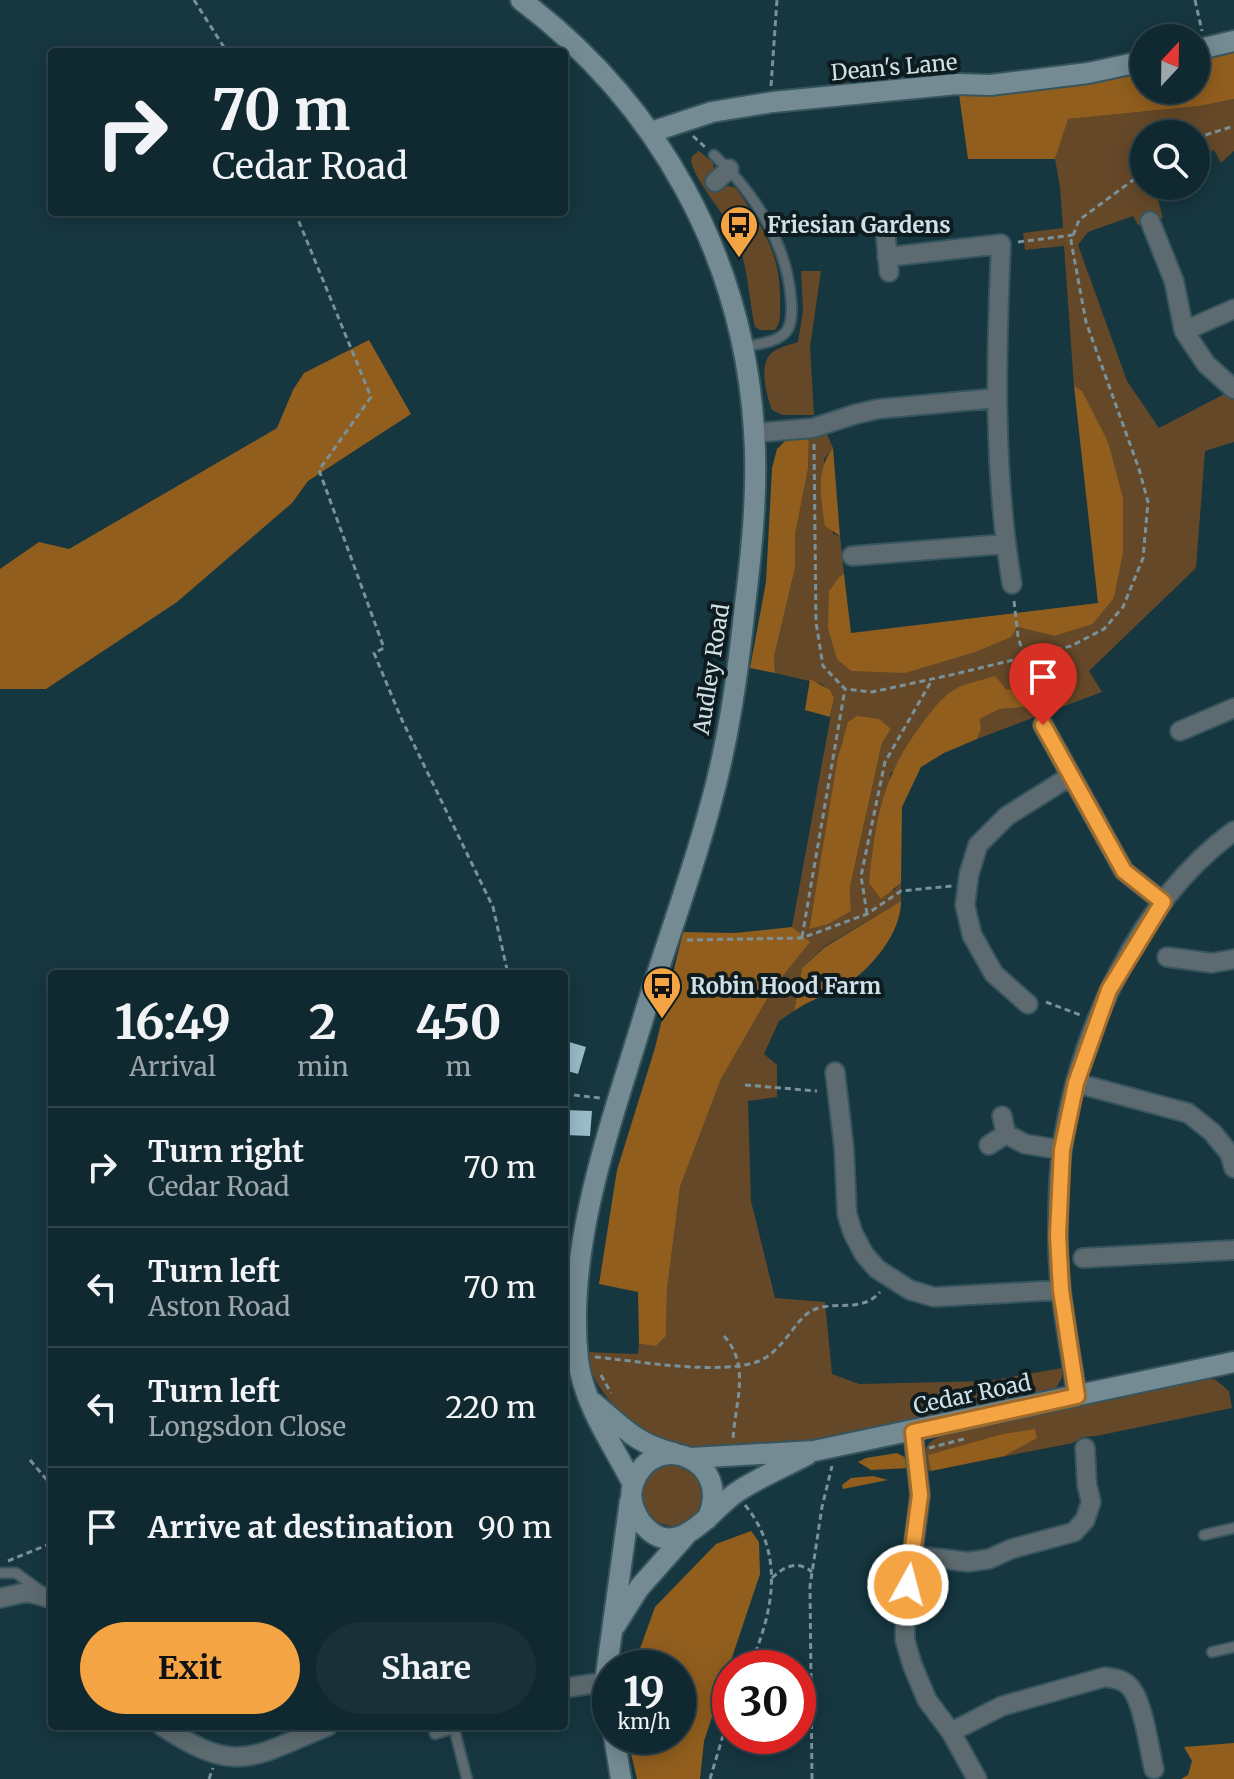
<!DOCTYPE html>
<html lang="en">
<head>
<meta charset="utf-8">
<style>
  body { margin:0; font-family:Merriweather,serif; background:#193038; color:#f1f3f6; height:100vh; display:flex; flex-direction:column; font-size:30px; white-space:nowrap }
  * { box-sizing:border-box; margin:0 }
  p { font-size:26px; color:#9ca6ab }
  .icon { flex:none; width:44px; height:44px; fill:none; stroke:currentColor; stroke-width:2; stroke-linecap:round; stroke-linejoin:round }
  .map { position:relative; flex:1; overflow:hidden }
  .sheet { position:absolute; left:48px; top:970px; width:520px; height:760px; display:flex; flex-direction:column; background:#102830; border-radius:8px; box-shadow:0 4px 20px #0003,0 0 0 2px #30444c }
  .sheet>* { flex:none }
  .banner { position:absolute; left:48px; top:48px; width:520px; height:168px; border-radius:8px; box-shadow:0 4px 20px #0003,0 0 0 2px #30444c; background:#102830; color:#f1f3f6; overflow:hidden }
  .needle { width:52px; rotate:22deg }
  .controls { position:absolute; left:1130px; top:24px; display:grid; gap:16px }
  .controls a { display:grid; place-items:center; width:80px; height:80px; border-radius:50%; background:#102830; box-shadow:0 4px 20px #0003,0 0 0 2px #30444c; font-size:40px }
  .speed { position:absolute; left:592px; top:1650px; display:flex; gap:16px; font-size:40px; font-weight:700; text-align:center }
  .speed>* { display:grid; place-content:center; width:104px; height:104px; border-radius:50%; background:#102830; box-shadow:0 4px 20px #0003,0 0 0 2px #30444c; line-height:1 }
  .speed small { font-size:20px; font-weight:400 }
  .speed .limit { border:12px solid #d22; background:#fff; color:#111 }
  .pin { position:absolute; display:grid; place-items:center; width:68px; height:68px; color:#fff; margin:-82px -34px; border-radius:50% 50% 50% 0; rotate:-45deg; box-shadow:0 0 8px #0007 }
  .pin .icon { rotate:45deg }
  .me { position:absolute; width:88px; margin:-44px; rotate:7deg; stroke-linejoin:round; filter:drop-shadow(0 0 6px #0008) }
  .turn { display:flex; align-items:center; gap:28px; height:168px; padding:0 32px; font-size:36px }
  .turn .icon { width:104px; height:104px; stroke-width:2.5 }
  .turn b { display:block; font-size:56px; line-height:68px }
  .eta { display:flex; justify-content:space-evenly; align-items:center; height:136px; text-align:center }
  .eta b { font-size:48px; font-weight:700; line-height:56px }
  .action { display:flex; gap:16px; margin-top:auto; padding:16px 32px }
  .action a { flex:1; height:92px; border-radius:48px; background:#f4a443; color:#111; font-size:32px; font-weight:700; line-height:92px; text-align:center }
  .action a+a { background:#193038; color:#f1f3f6 }
  ul { padding:0; list-style:none }
  li { display:flex; align-items:center; gap:24px; height:120px; padding:0 32px; border-top:2px solid #30444c }
  li div { flex:1 }
  li b { display:block; font-size:30px }
  li em { font-style:normal }
  .map>svg:first-child { display:block }
  .green { fill:#654828; fill-rule:evenodd }
  .forest { fill:#915e1e }
  .building { fill:#99bcc8 }
  .lines { fill:none; stroke-linecap:round; stroke-linejoin:round }
  .lane-casing { stroke:#37555e; stroke-width:13 }
  .street-casing { stroke:#37555e; stroke-width:22 }
  .secondary-casing { stroke:#37555e; stroke-width:24 }
  .path { stroke:#799199; stroke-width:3; stroke-dasharray:6 4; stroke-linecap:butt }
  .lane { stroke:#5d6b70; stroke-width:9 }
  .street { stroke:#5d6b70; stroke-width:18 }
  .secondary { stroke:#758b93; stroke-width:20 }
  .route-casing { stroke:#9f6b2c; stroke-width:20 }
  .route { stroke:#f4a443; stroke-width:14 }
  .labels { text-anchor:middle; stroke-width:8; stroke-linejoin:round; paint-order:stroke }
  .street-label { font-size:22px; fill:#cfe0e7; stroke:#0e1c20 }
  .poi-label { font-size:22px; font-weight:bold; fill:#cfe0e7; stroke:#0e1c20; text-anchor:start }
</style>
</head>
<body>
<div class="map">
<svg width="1234" height="1779" viewBox="0 0 1234 1779">
  <rect width="100%" height="100%" fill="#163640"/>
  <path class="green" d="M 1234,99 L 1234,151 L 1221,163 L 1214,150 L 1196,159 L 1196,134 L 1144,134 L 1144,186 L 1154,186 L 1163,218 L 1138,225 L 1133,216 L 1088,232 L 1078,245 L 1127,381 L 1159,428 L 1234,389 L 1234,442 L 1205,451 L 1196,568 L 1089,671 L 1102,692 L 977,739 L 981,729 L 980,719 L 1000,709 L 1024,707 L 999,682 L 890,774 L 893,891 L 901,883 L 901,901 L 825,946 L 802,968 L 794,1011 L 779,1021 L 764,1054 L 777,1065 L 777,1097 L 748,1101 L 751,1201 L 775,1298 L 825,1302 L 832,1374 L 859,1384 L 988,1381 L 1062,1368 L 1062,1378 L 1056,1388 C 1017,1397 977,1405 937,1414 C 854,1433 739,1467 655,1439 C 645,1435 638,1428 630,1421 C 606,1400 594,1383 584,1352 L 638,1354 L 639,1344 L 656,1346 L 666,1336 L 667,1290 L 680,1187 L 721,1079 L 774,987 L 809,943 L 792,927 L 834,698 L 822,684 L 775,673 L 774,657 L 795,568 L 795,535 L 808,469 L 809,441 L 807,437 L 827,434 L 833,448 L 824,459 L 833,534 L 840,536 L 844,574 L 840,576 L 837,659 L 1017,627 L 1055,636 L 1093,624 L 1114,598 L 1123,554 L 1082,392 L 1074,386 L 1064,246 L 1025,250 L 1023,233 L 1063,228 L 1060,187 L 1055,159 L 1067,119 L 1200,106 ZM 891,729 L 882,743 L 850,887 L 851,911 L 809,927 L 842,740 Z
    M 699,151 L 713,163 L 714,169 L 710,177 L 717,189 L 729,186 L 736,188 C 763,228 782,255 780,305 C 780,315 781,322 775,330 L 760,330 L 755,327 C 748,296 748,261 734,233 C 721,208 700,189 691,162 L 692,156 Z
    M 801,271 L 821,271 L 810,347 L 814,415 L 782,415 L 772,410 C 767,397 760,371 768,357 C 774,348 789,345 798,342 L 803,310 Z
    M 1203,1378 L 1216,1380 L 1229,1391 L 1232,1408 L 1096,1436 L 1082,1437 L 1073,1443 L 924,1472 C 923,1442 927,1441 955,1431 Z
    M642 1495a31 31 0 1 1 62 0a31 31 0 1 1-62 0Z"/>
  <path class="forest" d="M 1234,46 L 1234,99 L 1200,106 L 1068,119 L 1055,159 L 968,159 L 959,94 L 1144,66 L 1144,90 L 1196,90 L 1196,55 Z
    M 369,340 L 411,414 L 308,481 L 292,503 L 177,602 L 46,689 L 0,689 L 0,569 L 39,542 L 69,549 L 277,428 L 293,390 L 304,373 Z
    M 1074,386 L 1082,391 L 1108,442 L 1123,498 L 1123,554 L 1114,598 L 1093,624 L 1055,636 L 1017,627 L 1011,637 L 975,652 L 905,673 L 851,671 L 837,659 L 828,628 L 829,591 L 840,576 L 844,574 L 851,633 L 1098,603 Z
    M 807,439 L 809,441 L 808,469 L 795,535 L 795,568 L 774,657 L 775,673 L 750,668 L 766,582 L 772,468 L 777,449 L 786,440 Z
    M 833,448 L 840,536 L 825,526 C 821,499 815,471 833,448 Z
    M 995,676 L 1006,689 L 1020,689 L 1026,696 L 1024,707 L 1000,709 L 980,719 L 981,729 L 977,739 L 944,753 L 921,767 L 902,807 L 901,883 L 881,899 L 869,883 C 876,817 882,776 924,721 C 934,708 944,694 959,687 C 970,682 983,680 995,676 Z
    M 810,679 L 830,690 L 834,698 L 830,717 L 805,710 Z
    M 857,716 L 879,719 L 891,729 L 882,743 L 850,887 L 851,911 L 828,924 L 809,929 L 838,757 L 848,722 Z
    M 901,901 C 901,934 871,969 844,986 C 828,995 809,1000 794,1011 L 802,968 L 825,947 Z
    M 792,927 L 810,942 L 774,987 L 721,1079 L 680,1187 L 667,1290 L 666,1336 L 656,1346 L 639,1344 L 638,1292 L 599,1284 L 617,1170 L 655,1048 L 683,932 L 735,933 Z
    M 1035,1429 L 1037,1438 L 1004,1456 L 931,1471 L 928,1455 L 1003,1434 Z
    M 897,1453 L 908,1459 L 909,1468 L 871,1470 L 858,1462 L 866,1458 Z
    M 873,1476 L 888,1480 L 843,1489 L 842,1485 L 851,1478 Z
    M 751,1531 L 759,1542 L 760,1574 L 704,1741 L 700,1779 L 637,1779 L 631,1754 L 631,1736 L 678,1736 L 678,1668 L 633,1668 L 655,1607 L 716,1544 Z
    M 1234,1743 L 1234,1779 L 1181,1779 L 1188,1775 L 1192,1761 L 1184,1747 Z"/>
  <path class="building" d="M 566,1041 L 586,1047 L 578,1074 L 564,1070 Z
    M 564,1110 L 592,1111 L 590,1136 L 564,1135 Z"/>
  <g class="lines">
    <g class="lane-casing">
      <path id="lane" d="M 714,155 C 754,192 787,244 791,299 C 792,310 793,326 784,334 C 774,343 756,344 743,347
        M 1204,1535 L 1234,1528
        M 0,1573 L 16,1573 L 38,1589
        M 1212,1652 L 1234,1647
        M 434,1726 L 435,1734 L 454,1728 L 467,1779"/>
    </g>
    <g class="street-casing">
      <path id="street" d="M 715,182 L 729,169
        M 1150,221 L 1174,281 L 1184,331 L 1206,364 L 1234,389
        M 886,239 L 889,272
        M 887,257 L 1001,244 C 996,357 993,472 1012,584
        M 1184,331 L 1234,309
        M 754,433 L 813,428 L 856,414 L 878,409 L 997,398
        M 852,556 L 1005,544
        M 1043,725 L 1124,871 L 1163,902
        M 1180,731 L 1234,708
        M 1167,957 L 1212,963 L 1234,959
        M 1028,1004 L 994,974 L 972,935 L 965,905 L 969,874 L 978,845 L 1007,816 L 1069,777
        M 835,1072 L 844,1148 L 847,1214 L 853,1233 L 864,1254 L 877,1269 L 910,1290 L 934,1297 L 1061,1290
        M 1076,1083 L 1188,1113 L 1212,1132 L 1230,1154 L 1234,1168
        M 1006,1134 L 1025,1144 L 1062,1150
        M 989,1145 L 1006,1134 L 1002,1116
        M 1083,1258 L 1234,1250
        M 1077,1396 C 1069,1342 1057,1288 1058,1233 C 1058,1206 1058,1176 1062,1149 C 1078,1034 1139,900 1234,831
        M 913,1432 L 920,1495 L 905,1614 L 905,1640 L 912,1664 L 927,1700 L 951,1732 L 977,1779
        M 911,1555 L 968,1562 L 989,1559 L 1011,1549 L 1074,1532 L 1085,1520 L 1091,1502 L 1087,1485 L 1085,1448
        M 0,1598 L 28,1592 L 52,1599
        M 564,1688 L 605,1682
        M 162,1726 C 237,1776 252,1757 328,1726
        M 951,1732 L 1002,1706 L 1105,1677 C 1113,1678 1122,1679 1128,1685 C 1143,1697 1149,1749 1154,1769"/>
    </g>
    <g class="secondary-casing">
      <path id="secondary" d="M 521,0 C 659,104 743,257 754,430 C 758,488 752,548 745,605 C 738,672 729,738 711,803 C 693,872 667,940 646,1009 C 613,1119 565,1244 578,1360 C 584,1405 613,1445 633,1484
        M 1196,50 L 1234,41
        M 651,132 L 712,112 L 773,102 L 957,84 L 990,85 L 1088,73 L 1144,61
        M 594,1403 C 622,1427 638,1445 674,1453
        M 691,1458 L 814,1451 L 1234,1362
        M 707,1519 C 735,1461 655,1427 634,1482 C 628,1496 633,1510 641,1522 C 676,1566 710,1510 737,1492 C 758,1478 784,1467 807,1455
        M 615,1626 L 639,1588 L 686,1535
        M 610,1711 L 605,1682 L 630,1501
        M 614,1736 L 621,1779"/>
    </g>
    <path class="path" d="M 194,0 L 227,52
      M 1195,0 L 1202,31
      M 771,86 L 777,0
      M 693,136 L 705,147
      M 1196,138 L 1234,126
      M 295,212 L 371,397 L 319,470 L 384,648 L 374,653 L 401,718 L 493,907 L 508,974
      M 1018,242 L 1073,235
      M 814,444 L 816,622 L 823,666 L 845,689 L 872,692 L 955,674 L 1071,646 L 1104,629 L 1123,607 L 1143,558 L 1148,502 L 1139,469 L 1086,322 L 1071,241 L 1079,220 L 1144,172
      M 1014,601 L 1018,636 L 1039,710
      M 867,914 L 861,876 L 885,762 L 933,678
      M 802,937 L 845,689
      M 687,940 L 802,938 L 867,914 L 901,891 L 952,886
      M 1046,1002 L 1083,1016
      M 745,1085 L 817,1091
      M 564,1094 L 600,1098
      M 724,1336 C 751,1366 735,1403 733,1439
      M 595,1357 C 638,1361 720,1376 759,1361 C 783,1351 795,1320 811,1311 C 834,1299 861,1314 880,1292
      M 601,1375 L 611,1393
      M 929,1448 L 964,1439
      M 30,1460 L 52,1486
      M 745,1505 C 786,1555 773,1613 749,1668
      M 8,1561 L 52,1543
      M 52,1561 L 50,1564 L 52,1577
      M 772,1578 C 784,1566 798,1560 812,1572
      M 209,1779 L 213,1768
      M 710,1779 L 730,1712
      M 812,1779 L 810,1586 L 822,1507 L 832,1466"/>
    <use href="#lane" class="lane"/>
    <use href="#street" class="street"/>
    <use href="#secondary" class="secondary"/>
  </g>
  <g class="lines">
    <g class="route-casing">
      <path id="route" d="M 908,1585 L 920,1495 L 913,1432 L 1077,1396 L 1061,1290 L 1058,1235 L 1062,1150 L 1076,1083 L 1109,990 L 1163,902 L 1124,871 L 1043,725"/>
    </g>
    <use href="#route" class="route"/>
  </g>
  <defs>
    <g id="bus-pin" transform="scale(2)"><path d="M0 17L-7.5 6A9.5 9.5 0 1 1 7.5 6Z" fill="#f4a443" stroke="#0e1c20"/><path d="M-5-6H5V4H4V6H2V4H-2V6H-4V4H-5ZM-3.5-4V0h7V-4ZM-3.5 1.2v1.5H-2V1.2ZM2 1.2v1.5H3.5V1.2Z" fill="#111"/></g>
  </defs>
  <g fill-rule="evenodd">
    <use href="#bus-pin" x="739" y="225"/>
    <use href="#bus-pin" x="662" y="986"/>
  </g>
  <g class="labels">
    <g class="street-label">
      <text transform="translate(894 67) rotate(-5)" y="8">Dean's Lane</text>
      <text transform="translate(711 669) rotate(-81)" y="8">Audley Road</text>
      <text transform="translate(972 1394) rotate(-12)" y="8">Cedar Road</text>
    </g>
    <g class="poi-label">
      <text x="767" y="233">Friesian Gardens</text>
      <text x="690" y="994">Robin Hood Farm</text>
    </g>
  </g>
</svg>
<div class="controls">
<a><svg class="needle" viewBox="-14 -14 28 28"><path d="M0-13l5 13h-10z" fill="#e53935"/><path d="M0 13l5-13h-10z" fill="#9ca6ab"/></svg></a>
<a><svg class="icon" aria-label="search" viewBox="0 0 24 24"><circle cx="10" cy="10" r="6"/><path d="M15 15l6 6"/></svg></a>
</div>
<div class="speed"><div>19<small>km/h</small></div><div class="limit">30</div></div>
<div class="pin" style="left:1043px;top:725px;background:#d93025"><svg class="icon" aria-label="arrive" viewBox="0 0 24 24"><path d="M6 21V4h12l-3 4 3 4H6"/></svg></div>
<svg class="me" style="left:908px;top:1585px" viewBox="-20 -20 40 40"><circle r="17" fill="#f4a443" stroke="#fff" stroke-width="3"/><path d="M0-11L8 9 0 5-8 9z" fill="#fff"/></svg>
<div class="banner">
<div class="turn"><svg class="icon" aria-label="right" viewBox="0 0 24 24"><path d="M7 20v-9h11M14 6l5 5-5 5"/></svg><div><b>70 m</b>Cedar Road</div></div>
</div>
<section class="sheet">
<div class="eta">
<div><b>16:49</b><p>Arrival</p></div>
<div><b>2</b><p>min</p></div>
<div><b>450</b><p>m</p></div>
</div>
<ul>
<li><svg class="icon" aria-label="right" viewBox="0 0 24 24"><path d="M7 20v-9h11M14 6l5 5-5 5"/></svg><div><b>Turn right</b><p>Cedar Road</p></div><em>70 m</em></li>
<li><svg class="icon" aria-label="left" viewBox="0 0 24 24"><path d="M17 20v-9H6M10 6l-5 5 5 5"/></svg><div><b>Turn left</b><p>Aston Road</p></div><em>70 m</em></li>
<li><svg class="icon" aria-label="left" viewBox="0 0 24 24"><path d="M17 20v-9H6M10 6l-5 5 5 5"/></svg><div><b>Turn left</b><p>Longsdon Close</p></div><em>220 m</em></li>
<li><svg class="icon" aria-label="arrive" viewBox="0 0 24 24"><path d="M6 21V4h12l-3 4 3 4H6"/></svg><div><b>Arrive at destination</b></div><em>90 m</em></li>
</ul>
<div class="action"><a>Exit</a><a>Share</a></div>
</section>
</div>
</body>
</html>
